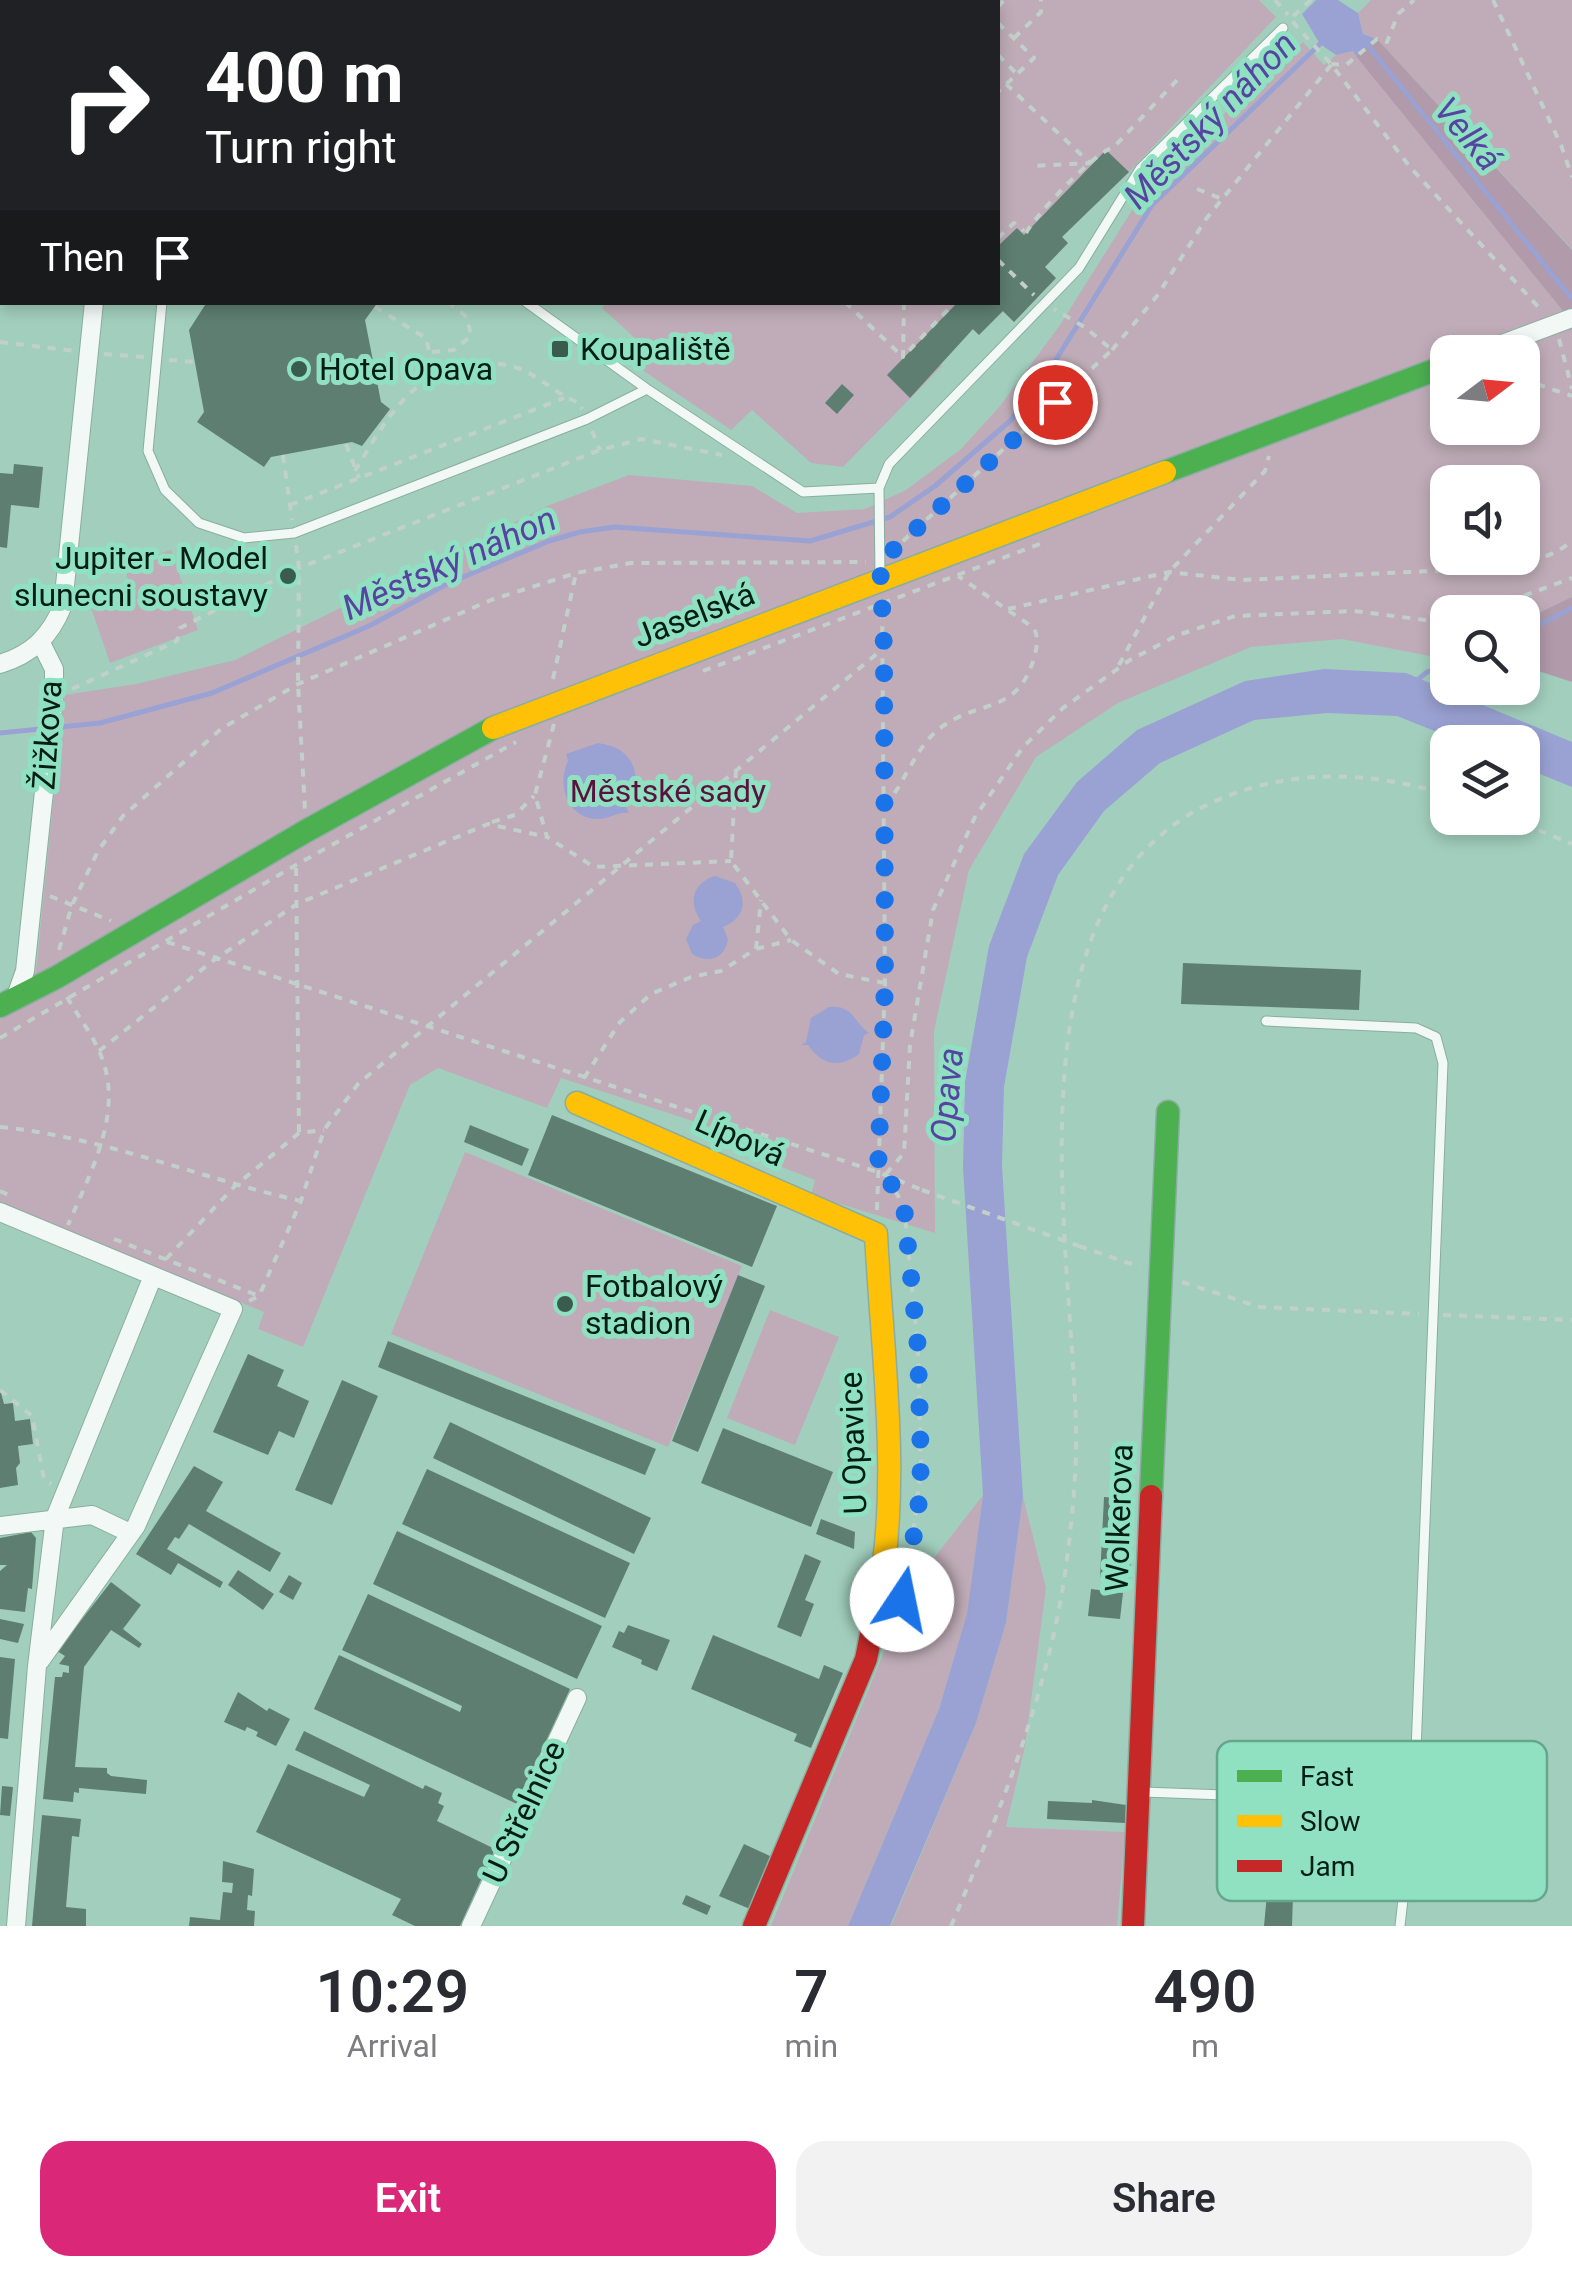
<!DOCTYPE html>
<html lang="en">
<head>
<meta charset="utf-8">
<style>
  body { margin:0; font-family:Roboto,sans-serif; background:#f2f2f3; color:#2b2b33; height:100vh; display:flex; flex-direction:column; font-size:38px; white-space:nowrap }
  * { box-sizing:border-box; margin:0 }
  p { font-size:32px; color:#7c7c81 }
  .icon { flex:none; width:55px; height:55px; fill:none; stroke:currentColor; stroke-width:2; stroke-linecap:round; stroke-linejoin:round }
  .map { position:relative; height:1926px; overflow:hidden }
  .details { display:flex; flex-direction:column; background:#fff; flex:1 }
  .details>* { flex:none }
  .banner { position:absolute; left:0px; top:0px; width:1000px; height:305px; box-shadow:0 5px 15px #0003; background:#202124; color:#fff; overflow:hidden }
  .needle { width:65px; rotate:74deg }
  .buttons { position:absolute; left:1430px; top:335px; display:grid; gap:20px }
  .buttons a { display:grid; place-items:center; width:110px; height:110px; border-radius:20px; background:#fff; box-shadow:0 5px 15px #0003; font-size:50px }
  .pin { position:absolute; display:grid; place-items:center; width:85px; height:85px; color:#fff; margin:-42px; border:5px solid #fff; border-radius:50%; box-shadow:0 2px 10px #0007 }
  .me { position:absolute; width:110px; margin:-55px; rotate:11deg; stroke-linejoin:round; filter:drop-shadow(0 0 8px #0008) }
  .turn { display:flex; align-items:center; gap:35px; height:210px; padding:0 40px; font-size:45px }
  .turn .icon { width:130px; height:130px; stroke-width:2.5 }
  .turn b { display:block; font-size:70px; line-height:85px }
  .then { display:flex; align-items:center; height:95px; padding:0 40px; background:#0003; gap:20px; font-size:38px }
  .eta { display:flex; justify-content:space-evenly; align-items:center; height:170px; text-align:center }
  .eta b { font-size:60px; font-weight:600; line-height:70px }
  .primary-button { display:flex; gap:20px; margin-top:auto; padding:20px 40px }
  .primary-button a { flex:1; height:115px; border-radius:30px; background:#db2777; color:#fff; font-size:40px; font-weight:600; line-height:115px; text-align:center }
  .primary-button a+a { background:#f2f2f3; color:#2b2b33 }
  .map>svg:first-child { display:block }
  .green { fill:#bfacb8; fill-rule:evenodd }
  .forest { fill:#b19aa9 }
  .water { fill:#9aa2d3 }
  .lines { fill:none; stroke-linecap:round; stroke-linejoin:round }
  .stream { stroke:#9aa2d3; stroke-width:5 }
  .building { fill:#5e7e72 }
  .lane-casing { stroke:#8aad9f; stroke-width:11 }
  .street-casing { stroke:#8aad9f; stroke-width:20 }
  .fast-casing { stroke:#8aad9f; stroke-width:25 }
  .slow-casing { stroke:#8aad9f; stroke-width:25 }
  .jam-casing { stroke:#8aad9f; stroke-width:25 }
  .path { stroke:#c1d0ca; stroke-width:4; stroke-dasharray:8 8; stroke-linecap:butt }
  .lane { stroke:#f1f8f5; stroke-width:9 }
  .street { stroke:#f1f8f5; stroke-width:18 }
  .fast { stroke:#4caf50; stroke-width:22 }
  .slow { stroke:#ffc107; stroke-width:22 }
  .jam { stroke:#c62828; stroke-width:22 }
  .path-bridge { stroke:#c1d0ca; stroke-width:4; stroke-dasharray:8 8; stroke-linecap:butt }
  .route { stroke:#1a73e8; stroke-width:18; stroke-dasharray:0 32.4 }
  .poi-dot { fill:#395c4e; stroke:#90e1c1; stroke-width:4 }
  .labels { text-anchor:middle; stroke-width:10; stroke-linejoin:round; paint-order:stroke }
  .poi-label { font-size:32px; fill:#001e13; stroke:#90e1c1; text-anchor:start }
  .street-label { font-size:32px; fill:#001e13; stroke:#90e1c1 }
  .park-label { font-size:32px; fill:#59113e; stroke:#90e1c1 }
  .water-label { font-size:35px; font-style:italic; fill:#5544a0; stroke:#90e1c1 }
  .key { fill:#90e1c1; stroke:#65a68d; stroke-width:2.5 }
  .key-label { font-size:28px; fill:#001e13 }
</style>
</head>
<body>
<div class="map">
<svg width="1572" height="1926" viewBox="0 0 1572 1926">
  <rect width="100%" height="100%" fill="#a2cfbd"/>
  <path class="green" d="M 375,0 L 1259,0 L 1276,17 L 1129,172 L 1062,236 L 1068,243 L 1045,267 L 1056,278 L 1014,322 L 1002,311 L 979,335 L 972,329 L 940,364 L 942,366 L 843,467 L 811,463 L 752,410 L 731,430 L 617,353 L 637,340 L 602,308 L 607,302 L 998,302 L 998,2 Z
    M 1371,0 L 1572,0 L 1572,249 L 1377,39 L 1363,34 L 1358,13 Z
    M 1303,42 L 1324,65 L 1336,55 L 1353,51 L 1572,322 L 1572,597 L 1523,621 L 1522,612 L 1448,612 L 1447,655 L 1440,658 L 1342,639 L 1251,647 L 1118,703 L 1036,757 L 969,870 L 934,1031 L 935,1233 L 811,1195 L 815,1180 L 750,1155 L 754,1141 L 561,1078 L 547,1108 L 438,1068 L 410,1085 L 303,1347 L 258,1329 L 264,1312 L 0,1204 L 0,1019 L 33,1001 L 64,695 L 136,684 L 235,660 L 547,506 L 629,475 L 752,486 L 797,513 L 865,509 L 906,490 L 961,449 L 1000,406 L 1060,325 L 1151,180 ZM 1448,352 L 1522,352 L 1522,428 L 1448,428 ZM 1448,482 L 1522,482 L 1522,558 L 1448,558 Z
    M 171,550 L 198,630 L 110,663 L 88,599 L 130,586 L 124,566 Z
    M 465,1152 L 742,1266 L 668,1447 L 391,1334 Z
    M 770,1310 L 839,1337 L 795,1445 L 727,1418 Z
    M 983,1495 L 967,1615 L 939,1709 L 848,1926 L 771,1926 L 910,1589 Z
    M 1023,1497 L 1046,1588 L 1025,1746 L 1006,1827 L 1125,1832 L 1117,1926 L 891,1926 L 976,1723 L 1006,1623 Z"/>
  <path class="forest" d="M 1377,39 L 1572,250 L 1572,322 L 1356,56 Z
    M 1572,597 L 1572,682 L 1523,666 L 1522,621 Z"/>
  <path class="water" d="M 1316,0 L 1338,0 L 1358,13 L 1363,34 L 1377,39 L 1356,56 L 1353,51 L 1336,55 L 1320,44 L 1302,14 Z
    M 1324,669 L 1406,673 L 1572,742 L 1572,787 L 1523,767 L 1522,742 L 1462,742 L 1397,716 L 1327,713 L 1254,720 L 1160,763 L 1104,811 L 1058,875 L 1027,957 L 1004,1087 L 1002,1166 L 1023,1497 L 1006,1623 L 976,1723 L 890,1926 L 848,1926 L 939,1709 L 967,1614 L 983,1495 L 963,1167 L 965,1082 L 989,946 L 1024,854 L 1077,782 L 1137,730 L 1245,681 Z
    M 598,743 C 636,748 644,777 626,807 L 629,813 C 617,811 609,820 596,819 C 566,817 557,784 568,761 L 566,754 Z
    M 715,876 L 735,883 C 749,902 743,919 723,927 L 728,939 C 725,959 708,964 692,954 L 686,939 L 693,925 L 701,921 C 688,903 692,883 715,876 Z
    M 829,1007 C 853,1005 853,1021 869,1033 L 864,1035 L 859,1054 C 839,1069 822,1065 808,1045 L 801,1045 L 806,1042 L 811,1018 Z"/>
  <g class="lines">
    <path class="stream" d="M 1365,42 L 1572,299
      M 1522,634 L 1572,608
      M 1415,682 L 1427,672 L 1448,664
      M 0,733 L 100,723 L 212,693 L 369,626 L 449,583 L 549,541 L 580,532 L 615,527 L 810,541 L 890,517 L 935,486 L 1010,421 L 1049,371 L 1152,205 L 1322,42"/>
  </g>
  <path class="building" d="M 1106,150 L 1129,172 L 1062,237 L 1068,243 L 1045,267 L 1056,278 L 1014,322 L 1003,311 L 979,335 L 973,329 L 910,398 L 887,375 L 958,302 L 998,302 L 998,246 L 1017,228 L 1024,235 Z
    M 207,302 L 378,302 L 365,320 L 381,402 L 390,409 L 362,446 L 352,442 L 271,457 L 264,467 L 197,422 L 204,412 L 189,330 Z
    M 842,384 L 854,395 L 837,414 L 825,403 Z
    M 14,464 L 43,467 L 39,508 L 11,505 L 7,548 L 0,547 L 0,473 L 13,474 Z
    M 1183,963 L 1361,970 L 1359,1010 L 1181,1004 Z
    M 552,1115 L 777,1206 L 752,1267 L 528,1175 Z
    M 470,1125 L 529,1149 L 522,1166 L 464,1142 Z
    M 738,1275 L 765,1286 L 698,1452 L 672,1441 Z
    M 388,1341 L 656,1449 L 645,1475 L 378,1367 Z
    M 248,1354 L 284,1370 L 277,1386 L 309,1401 L 294,1438 L 279,1431 L 268,1455 L 213,1432 Z
    M 342,1380 L 378,1396 L 332,1505 L 295,1490 Z
    M 0,1389 L 4,1404 L 13,1403 L 15,1421 L 30,1419 L 33,1444 L 18,1446 L 20,1463 L 16,1468 L 18,1485 L 0,1488 Z
    M 450,1422 L 651,1518 L 634,1554 L 433,1458 Z
    M 723,1428 L 833,1472 L 811,1527 L 701,1483 Z
    M 194,1466 L 223,1482 L 206,1511 L 281,1553 L 270,1572 L 189,1524 L 179,1539 L 175,1537 L 167,1549 L 223,1582 L 220,1588 L 178,1563 L 171,1575 L 136,1554 Z
    M 427,1469 L 630,1563 L 605,1618 L 402,1524 Z
    M 1104,1497 L 1133,1499 L 1130,1579 L 1100,1578 Z
    M 821,1519 L 855,1532 L 854,1549 L 816,1534 Z
    M 397,1531 L 602,1626 L 577,1679 L 373,1584 Z
    M 31,1532 L 36,1538 L 32,1589 L 28,1588 L 25,1612 L 0,1609 L 0,1571 L 7,1565 L 0,1565 L 0,1538 Z
    M 805,1554 L 821,1561 L 805,1600 L 814,1604 L 801,1637 L 777,1627 Z
    M 238,1570 L 274,1594 L 263,1610 L 228,1585 Z
    M 289,1575 L 302,1583 L 293,1600 L 279,1592 Z
    M 111,1582 L 141,1605 L 123,1629 L 142,1644 L 139,1648 L 111,1630 L 84,1667 L 75,1767 L 107,1768 L 107,1773 L 111,1776 L 147,1780 L 146,1794 L 79,1788 L 79,1793 L 74,1792 L 73,1802 L 43,1799 L 55,1677 L 62,1677 L 63,1672 L 69,1673 L 69,1666 L 59,1664 L 65,1656 L 57,1651 Z
    M 1091,1589 L 1123,1593 L 1120,1619 L 1088,1616 Z
    M 368,1594 L 570,1689 L 517,1804 L 314,1709 L 339,1655 L 460,1712 L 462,1706 L 342,1650 Z
    M 0,1619 L 24,1624 L 18,1643 L 0,1639 Z
    M 628,1625 L 670,1640 L 657,1671 L 641,1664 L 642,1660 L 612,1647 L 619,1631 L 624,1633 Z
    M 713,1635 L 819,1679 L 824,1665 L 843,1673 L 811,1748 L 794,1741 L 797,1734 L 691,1689 Z
    M 0,1657 L 15,1659 L 8,1739 L 0,1738 Z
    M 238,1692 L 267,1711 L 269,1708 L 290,1719 L 276,1746 L 256,1736 L 258,1732 L 247,1727 L 245,1731 L 224,1722 Z
    M 304,1731 L 423,1789 L 425,1785 L 442,1793 L 438,1803 L 444,1806 L 437,1821 L 495,1849 L 460,1926 L 415,1926 L 392,1915 L 401,1899 L 256,1832 L 288,1764 L 364,1797 L 370,1785 L 295,1750 Z
    M 2,1786 L 13,1787 L 10,1816 L 0,1815 Z
    M 1092,1800 L 1126,1805 L 1125,1823 L 1047,1819 L 1048,1801 L 1092,1803 Z
    M 42,1815 L 81,1819 L 79,1837 L 72,1836 L 66,1907 L 86,1909 L 86,1926 L 32,1926 Z
    M 744,1844 L 772,1857 L 750,1909 L 719,1896 Z
    M 223,1861 L 254,1869 L 252,1896 L 248,1895 L 247,1910 L 255,1911 L 254,1926 L 189,1926 L 190,1917 L 220,1920 L 223,1892 L 232,1893 L 233,1883 L 222,1882 Z
    M 1267,1894 L 1293,1895 L 1292,1926 L 1264,1926 Z
    M 686,1895 L 711,1906 L 707,1915 L 682,1904 Z"/>
  <g class="lines">
    <g class="lane-casing">
      <path id="lane" d="M 162,302 L 148,451 L 165,490 L 199,523 L 244,538 L 294,533 L 587,419 L 647,389
        M 526,302 L 647,389 L 803,492 L 879,488 L 880,578
        M 879,488 L 889,464 L 1079,268 L 1140,169 L 1283,28
        M 1266,1021 L 1416,1028 L 1436,1037 L 1443,1063 L 1414,1802 L 1400,1926
        M 1143,1792 L 1414,1802"/>
    </g>
    <g class="street-casing">
      <path id="street" d="M 128,2 L 128,0
        M 1481,352 L 1572,318
        M 0,664 C 32,654 50,637 63,605 L 94,302
        M 16,996 L 25,971 L 54,697 L 54,669 L 41,643
        M 0,1212 L 233,1309 L 136,1526 L 40,1661
        M 0,1526 L 92,1515 L 130,1533
        M 16,1926 L 37,1666 L 55,1518 L 153,1276
        M 471,1926 L 577,1698"/>
    </g>
    <g class="fast-casing">
      <path id="fast" d="M 1165,472 L 1448,365
        M 0,1006 L 57,977 L 306,831 L 493,728
        M 1151,1496 L 1168,1112"/>
    </g>
    <g class="slow-casing">
      <path id="slow" d="M 493,728 L 1165,472
        M 577,1103 L 876,1234 C 882,1355 902,1486 877,1605"/>
    </g>
    <g class="jam-casing">
      <path id="jam" d="M 754,1926 L 866,1659 L 877,1605
        M 1133,1926 L 1151,1496"/>
    </g>
    <path class="path" d="M 1275,0 L 1288,15
      M 1311,0 L 1290,19 L 1331,64 L 1410,167 L 1543,312
      M 1493,0 L 1561,145 L 1572,177
      M 970,2 L 975,2
      M 998,7 L 1004,0
      M 998,23 L 1034,58 L 998,92
      M 1014,38 L 1041,12 L 1041,0
      M 998,55 L 1017,74
      M 1331,64 L 1346,65 L 1377,39 L 1387,42 L 1398,14 L 1414,0
      M 1006,84 L 1090,163 L 1033,166
      M 1197,189 L 1222,199
      M 1026,233 C 1035,216 1094,152 1114,147 L 1180,77
      M 998,238 L 1014,223 L 1024,231
      M 998,260 L 1034,295
      M 845,302 L 903,357
      M 904,302 L 903,357 L 955,302
      M 375,307 L 426,338 L 434,372
      M 1559,339 L 1572,389
      M 0,342 L 75,351
      M 1112,350 L 1157,296 L 1206,219 L 1331,65
      M 432,352 L 454,350 L 471,336 L 467,317 L 448,302
      M 104,354 L 144,357
      M 169,360 L 195,362
      M 1522,379 L 1572,396
      M 592,431 L 600,450
      M 346,444 L 359,478
      M 283,455 L 292,520
      M 355,471 C 385,421 417,362 482,363 C 497,363 514,365 527,372 C 546,382 559,396 580,403 L 582,409
      M 290,505 L 564,398
      M 296,545 L 299,568 L 298,684 L 305,810
      M 891,552 L 1112,350 L 1086,328 L 1054,309
      M 1008,609 L 1169,572 L 1242,580 L 1494,568 C 1519,563 1553,560 1572,540
      M 1479,612 L 1572,578
      M 1119,665 L 1169,572 L 1265,471 L 1269,456
      M 703,671 L 1045,542
      M 553,679 L 576,573
      M 72,689 L 177,641 L 180,628 L 299,568 L 600,450 L 642,439 L 722,455
      M 554,724 L 535,795 L 547,837 L 594,867 L 731,861
      M 736,770 L 731,861 L 791,940 L 839,974 L 885,983
      M 885,806 C 905,783 915,748 939,729 C 979,698 1017,716 1034,658 C 1037,646 1039,640 1034,628 L 958,576
      M 1509,818 L 1572,844
      M 492,822 L 515,815 L 534,796
      M 296,868 L 299,1133
      M 50,896 L 111,921
      M 167,942 L 878,1172 L 922,1190
      M 756,949 L 761,900
      M 59,950 L 72,905 L 98,851 L 123,816 L 221,729 L 298,684 L 491,600 L 576,573 L 631,563 L 866,562
      M 67,997 C 77,1015 91,1032 99,1051 C 126,1109 91,1171 68,1225
      M 0,1038 L 296,865 L 516,742
      M 99,1051 L 214,960 L 297,904 L 488,824 L 547,837
      M 584,1078 L 620,1022 L 651,994 L 691,977 L 721,971 L 756,949 L 791,940
      M 0,1127 C 104,1137 199,1178 301,1201
      M 886,1174 L 904,1153 L 910,1045 L 933,910 L 975,817 L 1023,747 L 1063,708 L 1130,660 L 1178,635 L 1235,616 L 1354,611 L 1425,620 L 1448,617
      M 887,1177 L 904,1206 L 918,1348 L 921,1465 L 909,1570 L 895,1635
      M 0,1191 L 13,1197
      M 877,1210 L 885,983 L 882,604
      M 114,1239 L 259,1296
      M 1079,1246 L 1140,1267
      M 166,1259 L 235,1186 L 299,1133 L 324,1130
      M 1182,1282 L 1260,1307 L 1419,1314
      M 249,1301 L 259,1296 L 301,1201 L 324,1130 L 358,1084 L 885,647
      M 1443,1315 L 1572,1320
      M 0,1390 L 32,1416 L 44,1479 L 51,1484
      M 951,1926 C 1001,1809 1051,1686 1067,1559 C 1072,1518 1077,1472 1076,1431 C 1073,1243 998,885 1225,797 C 1298,768 1374,772 1448,795"/>
    <use href="#lane" class="lane"/>
    <use href="#street" class="street"/>
    <use href="#fast" class="fast"/>
    <use href="#slow" class="slow"/>
    <use href="#jam" class="jam"/>
    <path class="path-bridge" d="M 922,1190 L 1079,1246"/>
  </g>
  <g class="lines">
    <path class="route" d="M 902,1600 L 918,1513 L 921,1465 L 918,1348 L 904,1206 L 886,1175 L 878,1172 L 885,983 L 884,647 L 880,562 L 1055,402"/>
  </g>
  <g class="poi-dot">
    <rect x="550" y="339" width="20" height="20" rx="5"/>
    <circle cx="299" cy="369" r="10"/>
    <circle cx="288" cy="576" r="10"/>
    <circle cx="565" cy="1304" r="10"/>
  </g>
  <g class="labels">
    <g class="poi-label">
      <text x="580" y="360">Koupaliště</text>
      <text x="319" y="380">Hotel Opava</text>
      <text x="268" y="569" text-anchor="end">Jupiter - Model<tspan x="268" dy="37">slunecni soustavy</tspan></text>
      <text x="585" y="1297">Fotbalový<tspan x="585" dy="37">stadion</tspan></text>
    </g>
    <g class="street-label">
      <text transform="translate(694 615) rotate(-21)" y="11">Jaselská</text>
      <text transform="translate(47 735) rotate(-86)" y="11">Žižkova</text>
      <text transform="translate(740 1138) rotate(24)" y="11">Lípová</text>
      <text transform="translate(853 1443) rotate(-92)" y="11">U Opavice</text>
      <text transform="translate(1119 1518) rotate(-88)" y="11">Wolkerova</text>
      <text transform="translate(524 1812) rotate(-65)" y="11">U Střelnice</text>
    </g>
    <g class="park-label">
      <text x="668" y="802">Městské sady</text>
    </g>
    <g class="water-label">
      <text transform="translate(1210 120) rotate(-46)" y="12">Městský náhon</text>
      <text transform="translate(1468 134) rotate(50)" y="12">Velká</text>
      <text transform="translate(449 563) rotate(-24)" y="12">Městský náhon</text>
      <text transform="translate(947 1095) rotate(-85)" y="12">Opava</text>
    </g>
  </g>
  <rect x="1217" y="1741" width="330" height="160" rx="15" class="key"/>
  <rect x="1237" y="1770" width="45" height="12" fill="#4caf50"/>
  <rect x="1237" y="1815" width="45" height="12" fill="#ffc107"/>
  <rect x="1237" y="1860" width="45" height="12" fill="#c62828"/>
  <g class="key-label">
    <text x="1300" y="1786">Fast</text>
    <text x="1300" y="1831">Slow</text>
    <text x="1300" y="1876">Jam</text>
  </g>
</svg>
<div class="buttons">
<a><svg class="needle" viewBox="-14 -14 28 28"><path d="M0-13l5 13h-10z" fill="#e53935"/><path d="M0 13l5-13h-10z" fill="#7c7c81"/></svg></a>
<a><svg class="icon" aria-label="sound" viewBox="0 0 24 24"><path d="M4 9h4l5-4v14l-5-4H4zM17 9q2 3 0 6"/></svg></a>
<a><svg class="icon" aria-label="search" viewBox="0 0 24 24"><circle cx="10" cy="10" r="6"/><path d="M15 15l6 6"/></svg></a>
<a><svg class="icon" aria-label="layers" viewBox="0 0 24 24"><path d="M12 4l9 5-9 5-9-5zM3 14l9 5 9-5"/></svg></a>
</div>
<div class="pin" style="left:1055px;top:402px;background:#d93025"><svg class="icon" aria-label="arrive" viewBox="0 0 24 24"><path d="M6 21V4h12l-3 4 3 4H6"/></svg></div>
<svg class="me" style="left:902px;top:1600px" viewBox="-20 -20 40 40"><circle r="19" fill="#fff"/><path d="M0-13L10 11 0 6-10 11z" fill="#1a73e8"/></svg>
<div class="banner">
<div class="turn"><svg class="icon" aria-label="right" viewBox="0 0 24 24"><path d="M7 20v-9h11M14 6l5 5-5 5"/></svg><div><b>400 m</b>Turn right</div></div>
<div class="then">Then<svg class="icon" aria-label="arrive" viewBox="0 0 24 24"><path d="M6 21V4h12l-3 4 3 4H6"/></svg></div>
</div>
</div>
<section class="details">
<div class="eta">
<div><b>10:29</b><p>Arrival</p></div>
<div><b>7</b><p>min</p></div>
<div><b>490</b><p>m</p></div>
</div>
<div class="primary-button"><a>Exit</a><a>Share</a></div>
</section>
</body>
</html>
